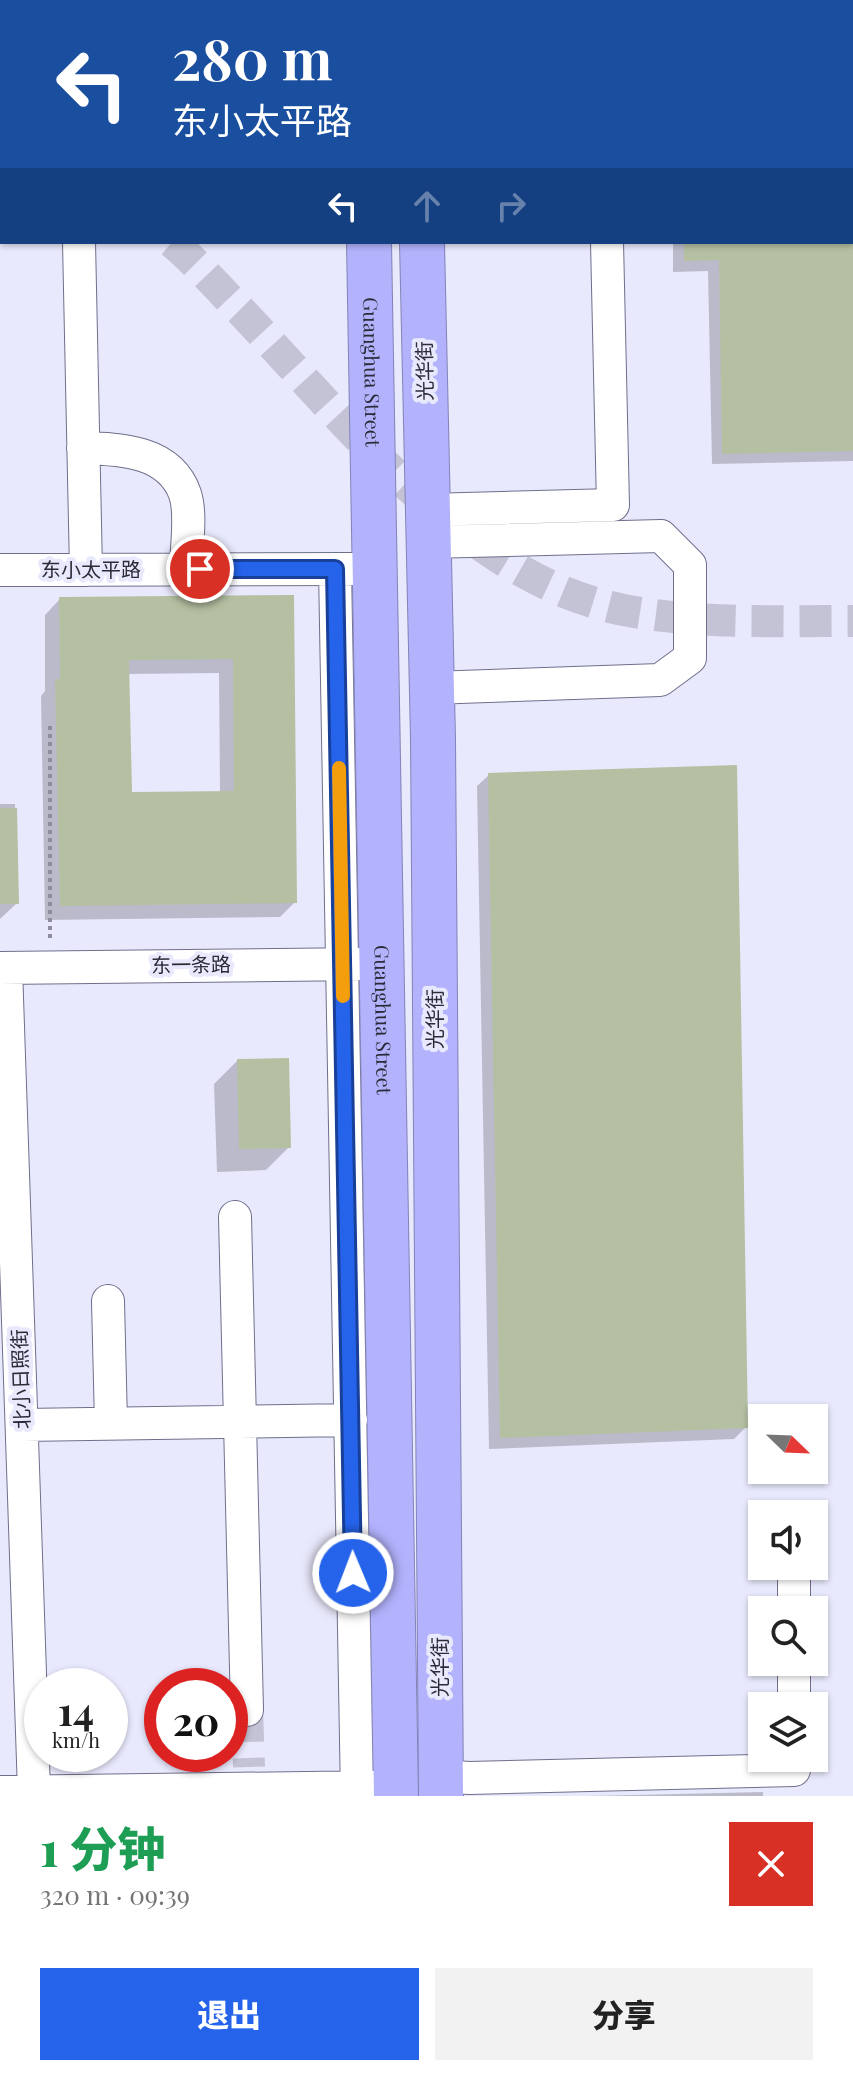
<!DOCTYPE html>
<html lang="zh">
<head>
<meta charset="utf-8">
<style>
  body { margin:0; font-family:"Playfair Display","Noto Sans SC",serif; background:#f2f2f2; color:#222; height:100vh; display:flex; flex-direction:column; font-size:30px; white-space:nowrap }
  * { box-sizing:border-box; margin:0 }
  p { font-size:26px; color:#767676 }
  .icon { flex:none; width:44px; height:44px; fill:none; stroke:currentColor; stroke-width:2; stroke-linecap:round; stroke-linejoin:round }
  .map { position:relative; height:1796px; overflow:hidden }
  .sheet { display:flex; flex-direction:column; background:#fff; flex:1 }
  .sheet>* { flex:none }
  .top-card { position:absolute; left:0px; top:0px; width:854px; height:244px; box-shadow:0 2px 6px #0004; background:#1a4fa0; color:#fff; overflow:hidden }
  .needle { width:52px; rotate:113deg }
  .fabs { position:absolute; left:748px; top:1404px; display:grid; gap:16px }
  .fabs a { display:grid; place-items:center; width:80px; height:80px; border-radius:0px; background:#fff; box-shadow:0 2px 6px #0004; font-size:40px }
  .speed { position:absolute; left:24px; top:1668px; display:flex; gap:16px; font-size:40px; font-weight:700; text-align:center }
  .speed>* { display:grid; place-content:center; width:104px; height:104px; border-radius:50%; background:#fff; box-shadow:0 2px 6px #0004; line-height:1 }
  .speed small { font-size:20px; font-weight:400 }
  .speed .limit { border:12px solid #d22; background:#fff; color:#111 }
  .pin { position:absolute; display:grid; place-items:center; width:68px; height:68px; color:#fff; margin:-34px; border:4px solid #fff; border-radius:50%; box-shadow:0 2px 8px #0007 }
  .me { position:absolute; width:88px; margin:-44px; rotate:359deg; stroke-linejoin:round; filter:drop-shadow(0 0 6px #0008) }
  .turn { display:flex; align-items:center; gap:28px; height:168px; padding:0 40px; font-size:36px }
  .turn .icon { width:104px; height:104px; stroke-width:2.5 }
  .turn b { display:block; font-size:56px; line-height:68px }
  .lanes { display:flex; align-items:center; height:76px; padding:0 40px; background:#0003; justify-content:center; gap:40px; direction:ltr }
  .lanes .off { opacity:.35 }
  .round { display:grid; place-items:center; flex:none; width:84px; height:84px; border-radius:0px; background:#f2f2f2 }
  .headline { display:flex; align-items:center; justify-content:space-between; height:136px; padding:0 40px }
  h1 { font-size:48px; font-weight:800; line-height:60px; color:#1e9e55 }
  .primary-button { display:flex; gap:16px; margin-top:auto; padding:16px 40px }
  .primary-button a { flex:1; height:92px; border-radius:0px; background:#2563eb; color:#fff; font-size:32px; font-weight:800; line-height:92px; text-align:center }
  .primary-button a+a { background:#f2f2f2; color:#222 }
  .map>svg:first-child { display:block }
  .shadow { fill:#0003; fill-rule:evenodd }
  .building { fill:#b5c0a2; fill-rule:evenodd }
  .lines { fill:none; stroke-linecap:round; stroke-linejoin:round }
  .minor-tunnel { stroke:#c3c3d5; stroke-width:32; stroke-dasharray:32 16; stroke-linecap:butt }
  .minor-casing { stroke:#6f6f8c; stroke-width:34 }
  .major-casing { stroke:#8383b8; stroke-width:44 }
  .highway-casing { stroke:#8383b8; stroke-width:46 }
  .path { stroke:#8d8d9d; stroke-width:4; stroke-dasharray:4 4; stroke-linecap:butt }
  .minor { stroke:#fff; stroke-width:32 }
  .major { stroke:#d1d1fe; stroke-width:42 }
  .highway { stroke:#b2b2fd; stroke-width:44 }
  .route-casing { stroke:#184099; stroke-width:20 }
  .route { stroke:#2563eb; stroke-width:14 }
  .slow { stroke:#f59e0b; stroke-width:14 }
  .labels { text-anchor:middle; stroke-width:8; stroke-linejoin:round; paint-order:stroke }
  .street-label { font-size:20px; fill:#2b2b37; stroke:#e9e9fd }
</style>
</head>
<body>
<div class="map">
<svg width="853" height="1796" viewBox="0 0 853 1796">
  <rect width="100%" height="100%" fill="#e9e9fd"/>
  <path class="shadow" d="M 1,0 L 52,2 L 2,2 L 2,86 L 0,86 Z
    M 668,0 L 853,0 L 853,461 L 712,464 L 708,271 L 673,272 L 673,242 L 852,242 L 852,2 Z
    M 292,597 L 295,902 L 280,917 L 45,920 L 41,696 L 45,691 L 45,615 L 60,599 ZM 219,673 L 220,793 L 130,794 L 127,674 Z
    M 489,775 L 746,1427 L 734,1439 L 489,1449 L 477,786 Z
    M 0,804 L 15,804 L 17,903 L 0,919 Z
    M 237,1061 L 289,1147 L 266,1170 L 217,1172 L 214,1084 Z
    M 763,1792 L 763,1796 L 591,1796 Z"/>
  <path class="building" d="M 684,242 L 853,242 L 853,451 L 722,454 L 719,260 L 684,261 Z
    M 294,595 L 297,903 L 60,906 L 55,679 L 60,679 L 59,597 ZM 233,659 L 234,791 L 132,792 L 129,660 Z
    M 737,765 L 748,1428 L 500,1438 L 488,773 Z
    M 0,808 L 17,808 L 19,904 L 0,904 Z
    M 289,1058 L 291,1148 L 239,1149 L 237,1059 Z"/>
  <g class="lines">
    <path class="minor-tunnel" d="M 203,2 L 205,0
      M 172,242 C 197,263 218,288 241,311 C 346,422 470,583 629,611 C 702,624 778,621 853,621
      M 247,1710 L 249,1767"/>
    <g class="minor-casing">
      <path id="minor" d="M 73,0 L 73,2
        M 598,2 L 598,0
        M 79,242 L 86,570
        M 83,448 C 121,449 170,451 185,494 C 192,514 186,548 186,569
        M 428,510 L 613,505 L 607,242
        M 428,542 L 661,536 L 690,565 L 690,658 L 660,680 L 431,688
        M 335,569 L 357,1796
        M 0,570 L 355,569
        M 0,968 L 365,964
        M 6,968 L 34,1791
        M 235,1217 L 247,1710
        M 108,1301 L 111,1423
        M 23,1425 L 351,1420
        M 794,1566 L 794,1610
        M 794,1662 L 794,1706
        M 441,1776 L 469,1778 L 794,1770
        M 0,1792 L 377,1787"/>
    </g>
    <g class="major-casing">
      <path id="major" d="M 0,114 L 2,114
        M 0,168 L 2,168"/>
    </g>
    <g class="highway-casing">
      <g id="highway">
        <path d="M 364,0 L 364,2"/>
        <path d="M 419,0 L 419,2"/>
        <path id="s1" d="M 369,242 L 396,1796"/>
        <path d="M 422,242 L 433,739 L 441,1796"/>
      </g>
    </g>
    <path class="path" d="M 322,2 L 322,0
      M 50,726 L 50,939"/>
    <use href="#minor" class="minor"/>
    <use href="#major" class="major"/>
    <use href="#highway" class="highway"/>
  </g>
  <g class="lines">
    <g class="route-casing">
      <path id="route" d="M 200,569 L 335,569 L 353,1573"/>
    </g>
    <use href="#route" class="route"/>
    <path class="slow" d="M 339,768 L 343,996"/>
  </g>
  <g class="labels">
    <g class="street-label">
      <text dy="7" stroke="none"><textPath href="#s1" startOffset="130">Guanghua Street</textPath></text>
      <text transform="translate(425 371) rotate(-91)" y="7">光华街</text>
      <text x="91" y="577">东小太平路</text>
      <text transform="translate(191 965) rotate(-1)" y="7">东一条路</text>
      <text dy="7" stroke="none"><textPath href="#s1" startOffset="778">Guanghua Street</textPath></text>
      <text transform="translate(435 1019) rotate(-90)" y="7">光华街</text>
      <text transform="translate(21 1379) rotate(-92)" y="7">北小日照街</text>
      <text transform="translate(440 1667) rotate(-90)" y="7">光华街</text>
    </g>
  </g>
</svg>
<div class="fabs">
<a><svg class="needle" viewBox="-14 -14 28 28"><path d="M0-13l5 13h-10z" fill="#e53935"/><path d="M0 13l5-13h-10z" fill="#767676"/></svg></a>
<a><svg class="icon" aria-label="sound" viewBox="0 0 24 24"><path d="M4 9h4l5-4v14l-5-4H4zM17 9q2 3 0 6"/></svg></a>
<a><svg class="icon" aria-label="search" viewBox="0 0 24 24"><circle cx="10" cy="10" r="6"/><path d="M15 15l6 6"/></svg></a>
<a><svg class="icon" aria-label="layers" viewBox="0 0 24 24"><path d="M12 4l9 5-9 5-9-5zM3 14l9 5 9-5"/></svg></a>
</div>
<div class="speed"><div>14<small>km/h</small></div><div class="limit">20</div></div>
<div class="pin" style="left:200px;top:569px;background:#d93025"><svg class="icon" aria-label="arrive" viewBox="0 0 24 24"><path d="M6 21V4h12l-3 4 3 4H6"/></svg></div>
<svg class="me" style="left:353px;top:1573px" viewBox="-20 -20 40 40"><circle r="17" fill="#2563eb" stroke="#fff" stroke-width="3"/><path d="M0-11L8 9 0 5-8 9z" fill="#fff"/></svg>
<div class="top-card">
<div class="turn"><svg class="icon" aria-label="left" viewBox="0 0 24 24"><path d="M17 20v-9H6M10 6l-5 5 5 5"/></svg><div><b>280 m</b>东小太平路</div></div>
<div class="lanes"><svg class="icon" aria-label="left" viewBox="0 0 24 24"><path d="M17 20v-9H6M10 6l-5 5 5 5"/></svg><svg class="icon off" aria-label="ahead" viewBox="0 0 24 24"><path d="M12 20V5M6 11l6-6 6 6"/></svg><svg class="icon off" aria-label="right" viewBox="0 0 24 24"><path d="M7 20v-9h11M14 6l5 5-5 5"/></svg></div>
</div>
</div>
<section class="sheet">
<div class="headline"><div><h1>1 分钟</h1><p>320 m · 09:39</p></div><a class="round" style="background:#d93025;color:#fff"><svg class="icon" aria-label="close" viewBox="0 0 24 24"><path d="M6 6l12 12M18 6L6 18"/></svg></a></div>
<div class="primary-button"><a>退出</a><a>分享</a></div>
</section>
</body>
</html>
